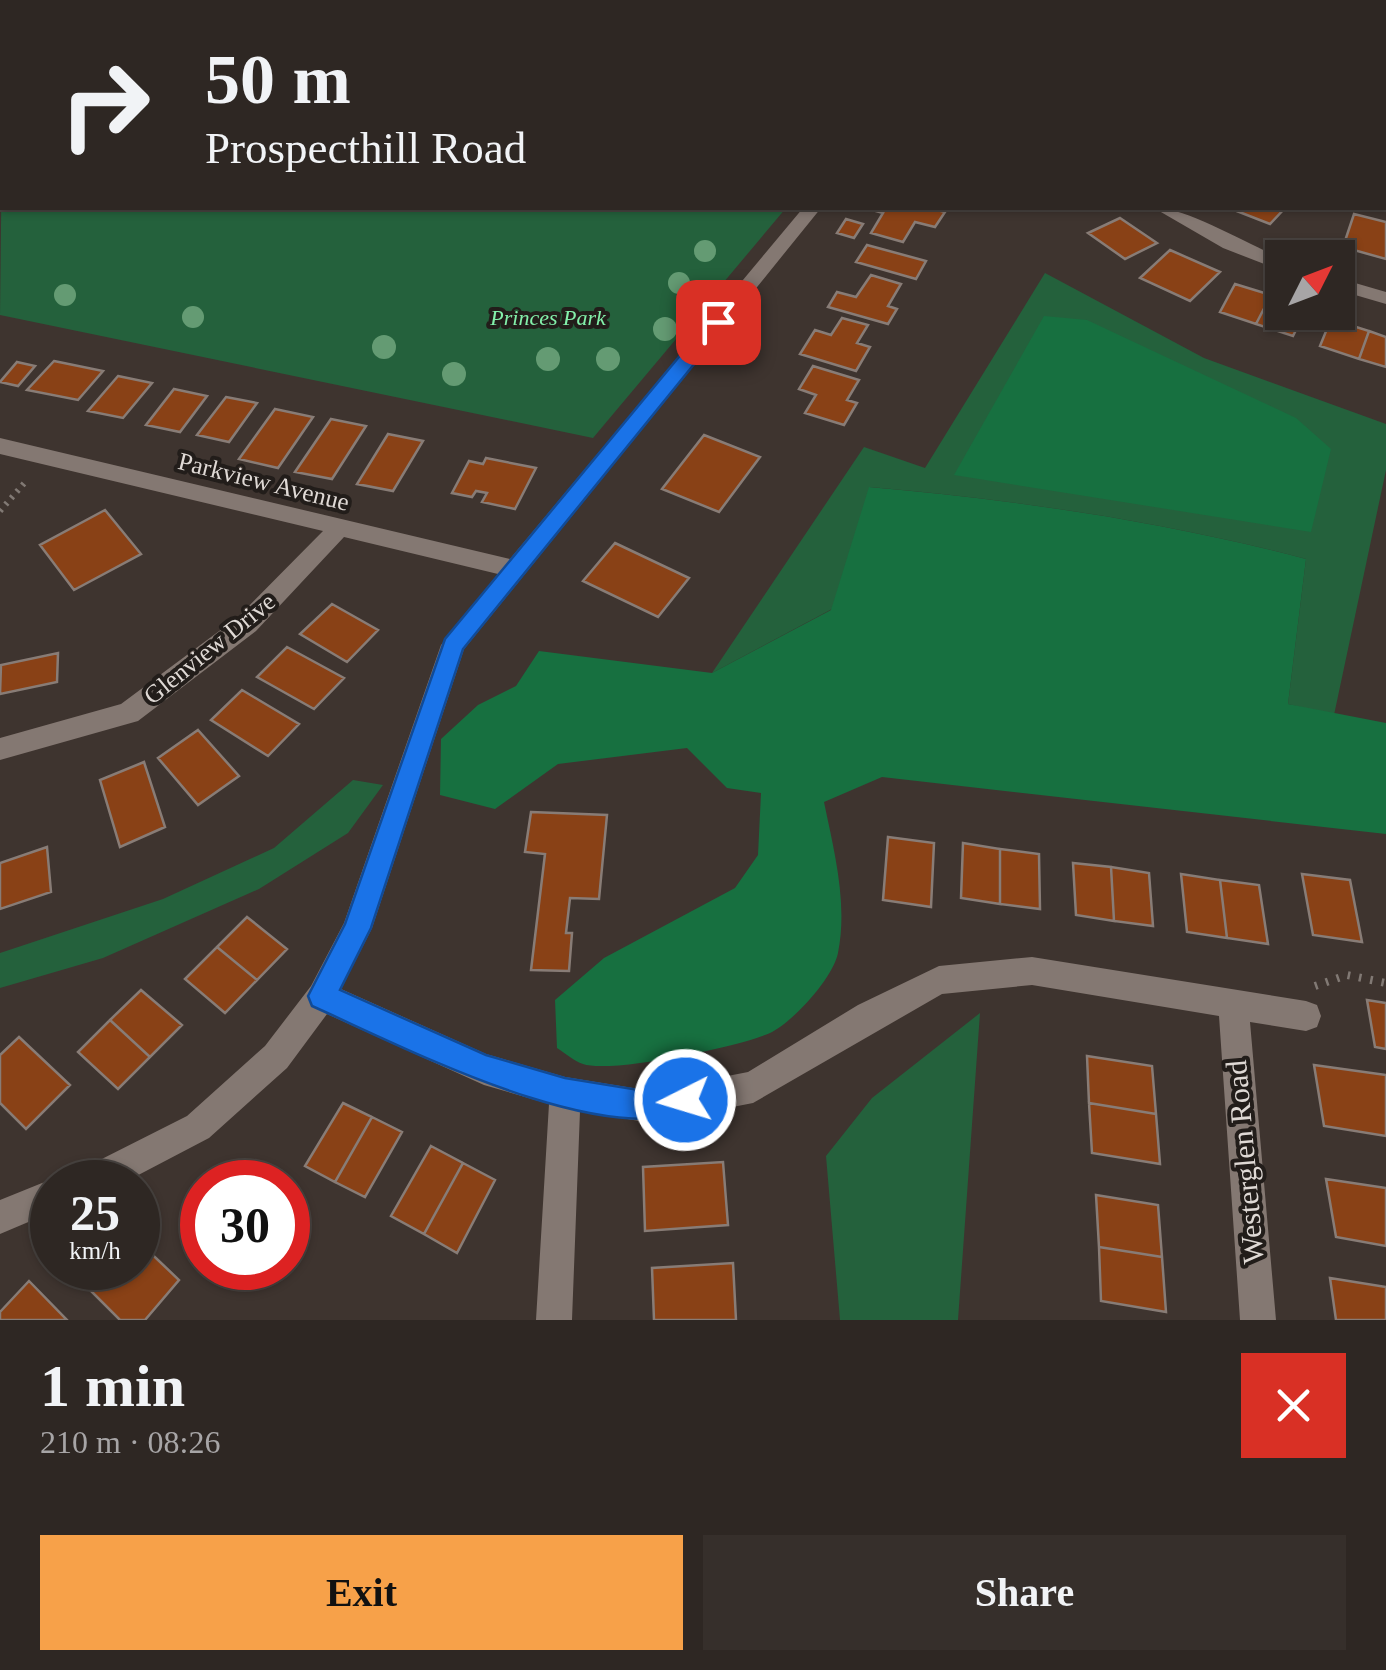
<!DOCTYPE html>
<html lang="en">
<head>
<meta charset="utf-8">
<style>
  body { margin:0; font-family:Georgia,serif; background:#362f2b; color:#f1f3f6; height:100vh; display:flex; flex-direction:column; font-size:38px; white-space:nowrap }
  * { box-sizing:border-box; margin:0 }
  p { font-size:32px; color:#a7a5a6 }
  .icon { flex:none; width:55px; height:55px; fill:none; stroke:currentColor; stroke-width:2; stroke-linecap:round; stroke-linejoin:round }
  .map { position:relative; height:1320px; overflow:hidden }
  .panel { display:flex; flex-direction:column; background:#2e2723; flex:1 }
  .panel>* { flex:none }
  .top-card { position:absolute; left:0px; top:0px; width:1388px; height:210px; box-shadow:0 2px 8px #0004,0 0 0 2px #494441; background:#2e2723; color:#f1f3f6; overflow:hidden }
  .needle { width:65px; rotate:48deg }
  .tools { position:absolute; left:1265px; top:240px; display:grid; gap:20px }
  .tools a { display:grid; place-items:center; width:90px; height:90px; border-radius:0px; background:#2e2723; box-shadow:0 2px 8px #0004,0 0 0 2px #494441; font-size:50px }
  .speed { position:absolute; left:30px; top:1160px; display:flex; gap:20px; font-size:50px; font-weight:700; text-align:center }
  .speed>* { display:grid; place-content:center; width:130px; height:130px; border-radius:50%; background:#2e2723; box-shadow:0 2px 8px #0004,0 0 0 2px #494441; line-height:1 }
  .speed small { font-size:25px; font-weight:400 }
  .speed .limit { border:15px solid #d22; background:#fff; color:#111 }
  .pin { position:absolute; display:grid; place-items:center; width:85px; height:85px; color:#fff; margin:-42px; border-radius:20px; box-shadow:0 5px 15px #0006 }
  .me { position:absolute; width:110px; margin:-55px; rotate:265deg; stroke-linejoin:round; filter:drop-shadow(0 0 8px #0008) }
  .turn { display:flex; align-items:center; gap:35px; height:210px; padding:0 40px; font-size:45px }
  .turn .icon { width:130px; height:130px; stroke-width:2.5 }
  .turn b { display:block; font-size:70px; line-height:85px }
  .round { display:grid; place-items:center; flex:none; width:105px; height:105px; border-radius:0px; background:#362f2b }
  .head { display:flex; align-items:center; justify-content:space-between; height:170px; padding:0 40px }
  h1 { font-size:60px; font-weight:600; line-height:75px }
  .primary-button { display:flex; gap:20px; margin-top:auto; padding:20px 40px }
  .primary-button a { flex:1; height:115px; border-radius:0px; background:#f7a149; color:#111; font-size:40px; font-weight:600; line-height:115px; text-align:center }
  .primary-button a+a { background:#362f2b; color:#f1f3f6 }
  .map>svg:first-child { display:block }
  .green { fill:#24613c }
  .forest { fill:#177040 }
  .building { fill:#894116; stroke:#887c76; stroke-width:2.5 }
  .lines { fill:none; stroke-linecap:round; stroke-linejoin:round }
  .path-far2 { stroke:#817974; stroke-width:4; stroke-dasharray:1 5; stroke-linecap:butt }
  .path-far1 { stroke:#817974; stroke-width:6; stroke-dasharray:2.5 6; stroke-linecap:butt }
  .path { stroke:#817974; stroke-width:8; stroke-dasharray:2.5 9; stroke-linecap:butt }
  .street { fill:#847872; fill-rule:evenodd }
  .secondary { fill:#847872; fill-rule:evenodd }
  .tree { fill:#649b73 }
  .route { fill:#1a73e8; stroke:#114b97; stroke-width:2.5 }
  .labels { text-anchor:middle; stroke-width:8; stroke-linejoin:round; paint-order:stroke }
  .far-park-label { font-size:22px; font-style:italic; fill:#83f0aa; stroke:#221d1a }
  .street-label { font-size:25px; fill:#dfd9d5; stroke:#221d1a }
  .near-street-label { font-size:30px; fill:#dfd9d5; stroke:#221d1a }
</style>
</head>
<body>
<div class="map">
<svg width="1386" height="1320" viewBox="0 0 1386 1320">
  <rect width="100%" height="100%" fill="#3e342f"/>
  <path class="green" d="M 2,138 L 2,208 L 786,208 L 593,438 L 0,315 Z
    M 1045,273 L 1204,358 L 1386,424 L 1386,470 L 1334,715 L 1288,704 L 1306,559 C 1162,521 1017,500 870,487 L 832,609 L 712,673 L 864,447 L 925,468 Z
    M 353,780 L 383,785 L 348,833 L 259,889 L 103,958 L 0,988 L 0,953 L 163,899 L 274,848 Z
    M 980,1013 L 958,1320 L 840,1320 L 826,1156 L 872,1098 Z"/>
  <path class="forest" d="M 1044,316 L 1087,320 L 1296,418 L 1331,449 L 1311,532 L 954,475 Z
    M 869,487 C 1017,500 1162,521 1306,559 L 1288,704 L 1386,723 L 1386,834 L 882,777 L 824,802 C 834,851 848,903 838,953 C 833,978 793,1022 770,1033 C 741,1046 611,1074 583,1064 C 574,1061 565,1053 557,1048 L 555,1000 L 604,958 L 735,888 L 758,855 L 761,793 L 727,788 L 687,748 L 558,764 L 495,809 L 440,795 L 441,739 L 478,705 L 516,686 L 539,651 L 712,673 L 831,610 Z"/>
  <path class="building" d="M 873,208 L 929,208 L 945,212 L 935,227 L 915,222 L 903,242 L 871,233 L 883,213 L 872,210 Z
    M 1229,208 L 1285,208 L 1270,224 Z
    M 1354,214 L 1386,222 L 1386,259 L 1343,247 Z
    M 1120,218 L 1157,243 L 1125,259 L 1088,233 Z
    M 846,219 L 863,224 L 854,238 L 837,233 Z
    M 867,245 L 926,261 L 916,279 L 856,262 Z
    M 1170,250 L 1220,272 L 1190,301 L 1140,278 Z
    M 871,275 L 901,284 L 888,306 L 897,309 L 888,324 L 828,307 L 837,292 L 856,297 Z
    M 1235,284 L 1271,295 L 1256,324 L 1220,312 Z
    M 1271,295 L 1282,299 L 1282,312 L 1305,312 L 1293,336 L 1256,324 Z
    M 842,318 L 868,325 L 857,343 L 870,347 L 856,371 L 800,354 L 815,330 L 831,335 Z
    M 1331,319 L 1369,331 L 1359,359 L 1320,346 Z
    M 1369,331 L 1386,337 L 1386,367 L 1359,359 Z
    M 54,361 L 103,371 L 78,400 L 27,390 Z
    M 17,362 L 35,366 L 18,386 L 0,382 Z
    M 813,366 L 859,380 L 847,400 L 857,403 L 844,425 L 805,413 L 816,395 L 799,389 Z
    M 118,376 L 152,383 L 123,418 L 88,411 Z
    M 174,389 L 207,396 L 180,432 L 146,425 Z
    M 226,397 L 257,403 L 229,442 L 197,435 Z
    M 275,409 L 313,417 L 278,468 L 239,459 Z
    M 331,419 L 366,426 L 332,479 L 295,472 Z
    M 388,434 L 423,441 L 393,491 L 357,484 Z
    M 704,435 L 760,457 L 719,512 L 662,489 Z
    M 486,458 L 536,468 L 515,509 L 482,502 L 487,493 L 476,491 L 472,497 L 452,493 L 469,461 L 483,464 Z
    M 105,510 L 141,554 L 74,590 L 40,545 Z
    M 615,543 L 689,578 L 658,617 L 583,581 Z
    M 332,604 L 378,630 L 347,662 L 300,634 Z
    M 287,647 L 344,678 L 314,709 L 257,677 Z
    M 58,653 L 57,682 L 0,694 L 1,665 Z
    M 242,690 L 299,724 L 268,756 L 211,720 Z
    M 198,730 L 239,776 L 198,805 L 158,758 Z
    M 144,762 L 165,827 L 120,847 L 100,780 Z
    M 531,812 L 607,815 L 599,899 L 570,898 L 566,933 L 572,933 L 569,971 L 531,970 L 545,854 L 525,852 Z
    M 888,837 L 934,843 L 931,907 L 883,900 Z
    M 963,843 L 1000,849 L 1000,904 L 961,898 Z
    M 47,847 L 51,892 L 0,909 L 0,863 Z
    M 1000,849 L 1039,854 L 1040,909 L 1000,904 Z
    M 1073,863 L 1111,867 L 1114,921 L 1076,915 Z
    M 1111,867 L 1149,873 L 1153,926 L 1114,921 Z
    M 1181,874 L 1220,880 L 1227,938 L 1187,932 Z
    M 1302,874 L 1350,880 L 1362,942 L 1313,935 Z
    M 1220,880 L 1259,885 L 1268,944 L 1227,938 Z
    M 247,917 L 287,949 L 257,980 L 217,947 Z
    M 217,947 L 257,980 L 225,1013 L 185,979 Z
    M 141,990 L 182,1025 L 150,1057 L 110,1020 Z
    M 1367,1000 L 1386,1003 L 1386,1049 L 1375,1047 Z
    M 110,1020 L 150,1057 L 118,1089 L 78,1052 Z
    M 19,1037 L 70,1085 L 26,1129 L 0,1103 L 0,1055 Z
    M 1087,1056 L 1152,1066 L 1156,1114 L 1089,1103 Z
    M 1314,1065 L 1386,1075 L 1386,1136 L 1324,1126 Z
    M 343,1103 L 372,1117 L 335,1182 L 305,1166 Z
    M 1089,1103 L 1156,1114 L 1160,1164 L 1092,1153 Z
    M 372,1117 L 402,1132 L 365,1197 L 335,1182 Z
    M 431,1146 L 463,1163 L 424,1234 L 391,1216 Z
    M 723,1162 L 728,1225 L 645,1231 L 643,1167 Z
    M 463,1163 L 495,1180 L 457,1253 L 424,1234 Z
    M 1326,1179 L 1386,1188 L 1386,1246 L 1336,1237 Z
    M 1096,1195 L 1158,1205 L 1162,1257 L 1099,1247 Z
    M 138,1241 L 179,1280 L 145,1320 L 120,1320 L 77,1277 L 86,1268 L 138,1268 Z
    M 1099,1247 L 1162,1257 L 1166,1312 L 1101,1301 Z
    M 733,1263 L 736,1320 L 654,1320 L 652,1268 Z
    M 1330,1278 L 1386,1287 L 1386,1320 L 1336,1320 Z
    M 29,1281 L 67,1320 L 0,1320 L 0,1312 Z"/>
  <g class="lines">
    <path class="path-far2" d="M 633,0 L 646,2"/>
    <path class="path-far1" d="M 0,511 L 27,480"/>
    <path class="path" d="M 1315,986 L 1347,975 L 1386,983"/>
    <path class="street" d="M 803,208 L 821,208 L 464,649 L 372,928 L 341,989 L 486,1054 L 565,1077 L 651,1091 L 748,1072 L 858,1005 L 939,966 L 1032,957 L 1306,1001 L 1317,1005 L 1321,1016 L 1317,1027 L 1306,1031 L 1250,1022 L 1276,1320 L 1240,1320 L 1219,1016 L 1032,985 L 942,994 L 753,1103 L 651,1123 L 580,1111 L 572,1320 L 536,1320 L 549,1104 L 484,1085 L 327,1014 L 287,1068 L 209,1138 L 125,1182 L 76,1182 L 80,1170 L 187,1116 L 265,1046 L 311,986 L 344,923 L 441,645 L 498,574 L 344,537 L 256,631 L 138,721 L 0,760 L 0,738 L 121,704 L 238,617 L 323,531 L 0,454 L 0,438 L 510,559 Z
      M 52,1179 L 60,1182 L 52,1182 L 52,1212 L 0,1234 L 0,1200 Z"/>
    <path class="secondary" d="M 772,0 L 794,0 L 795,2 L 773,2 Z
      M 1154,208 C 1185,206 1248,245 1282,258 L 1282,271 L 1223,248 Z
      M 1338,278 L 1386,292 L 1386,304 L 1338,290 Z"/>
  </g>
  <g class="tree">
    <circle cx="705" cy="251" r="11"/>
    <circle cx="679" cy="283" r="11"/>
    <circle cx="65" cy="295" r="11"/>
    <circle cx="193" cy="317" r="11"/>
    <circle cx="665" cy="329" r="12"/>
    <circle cx="384" cy="347" r="12"/>
    <circle cx="548" cy="359" r="12"/>
    <circle cx="608" cy="359" r="12"/>
    <circle cx="454" cy="374" r="12"/>
  </g>
  <path class="route" d="M 718,316 L 727,322 L 725,326 L 463,649 L 371,928 L 340,990 L 486,1055 L 565,1078 L 651,1092 L 685,1086 L 695,1090 L 699,1100 L 695,1110 C 600,1150 402,1046 312,1006 L 308,996 L 345,924 L 445,639 L 712,317 Z"/>
  <g class="labels">
    <g class="far-park-label">
      <text x="548" y="325">Princes Park</text>
    </g>
    <g class="street-label">
      <text transform="translate(264 481) rotate(14)" y="9">Parkview Avenue</text>
      <text transform="translate(209 648) rotate(-39)" y="9">Glenview Drive</text>
    </g>
    <g class="near-street-label">
      <text transform="translate(1245 1162) rotate(-95)" y="10">Westerglen Road</text>
    </g>
  </g>
</svg>
<div class="tools">
<a><svg class="needle" viewBox="-14 -14 28 28"><path d="M0-13l5 13h-10z" fill="#e53935"/><path d="M0 13l5-13h-10z" fill="#a7a5a6"/></svg></a>
</div>
<div class="speed"><div>25<small>km/h</small></div><div class="limit">30</div></div>
<div class="pin" style="left:718px;top:322px;background:#d93025"><svg class="icon" aria-label="arrive" viewBox="0 0 24 24"><path d="M6 21V4h12l-3 4 3 4H6"/></svg></div>
<svg class="me" style="left:685px;top:1100px" viewBox="-20 -20 40 40"><circle r="17" fill="#1a73e8" stroke="#fff" stroke-width="3"/><path d="M0-11L8 9 0 5-8 9z" fill="#fff"/></svg>
<div class="top-card">
<div class="turn"><svg class="icon" aria-label="right" viewBox="0 0 24 24"><path d="M7 20v-9h11M14 6l5 5-5 5"/></svg><div><b>50 m</b>Prospecthill Road</div></div>
</div>
</div>
<section class="panel">
<div class="head"><div><h1>1 min</h1><p>210 m · 08:26</p></div><a class="round" style="background:#d93025;color:#fff"><svg class="icon" aria-label="close" viewBox="0 0 24 24"><path d="M6 6l12 12M18 6L6 18"/></svg></a></div>
<div class="primary-button"><a>Exit</a><a>Share</a></div>
</section>
</body>
</html>
